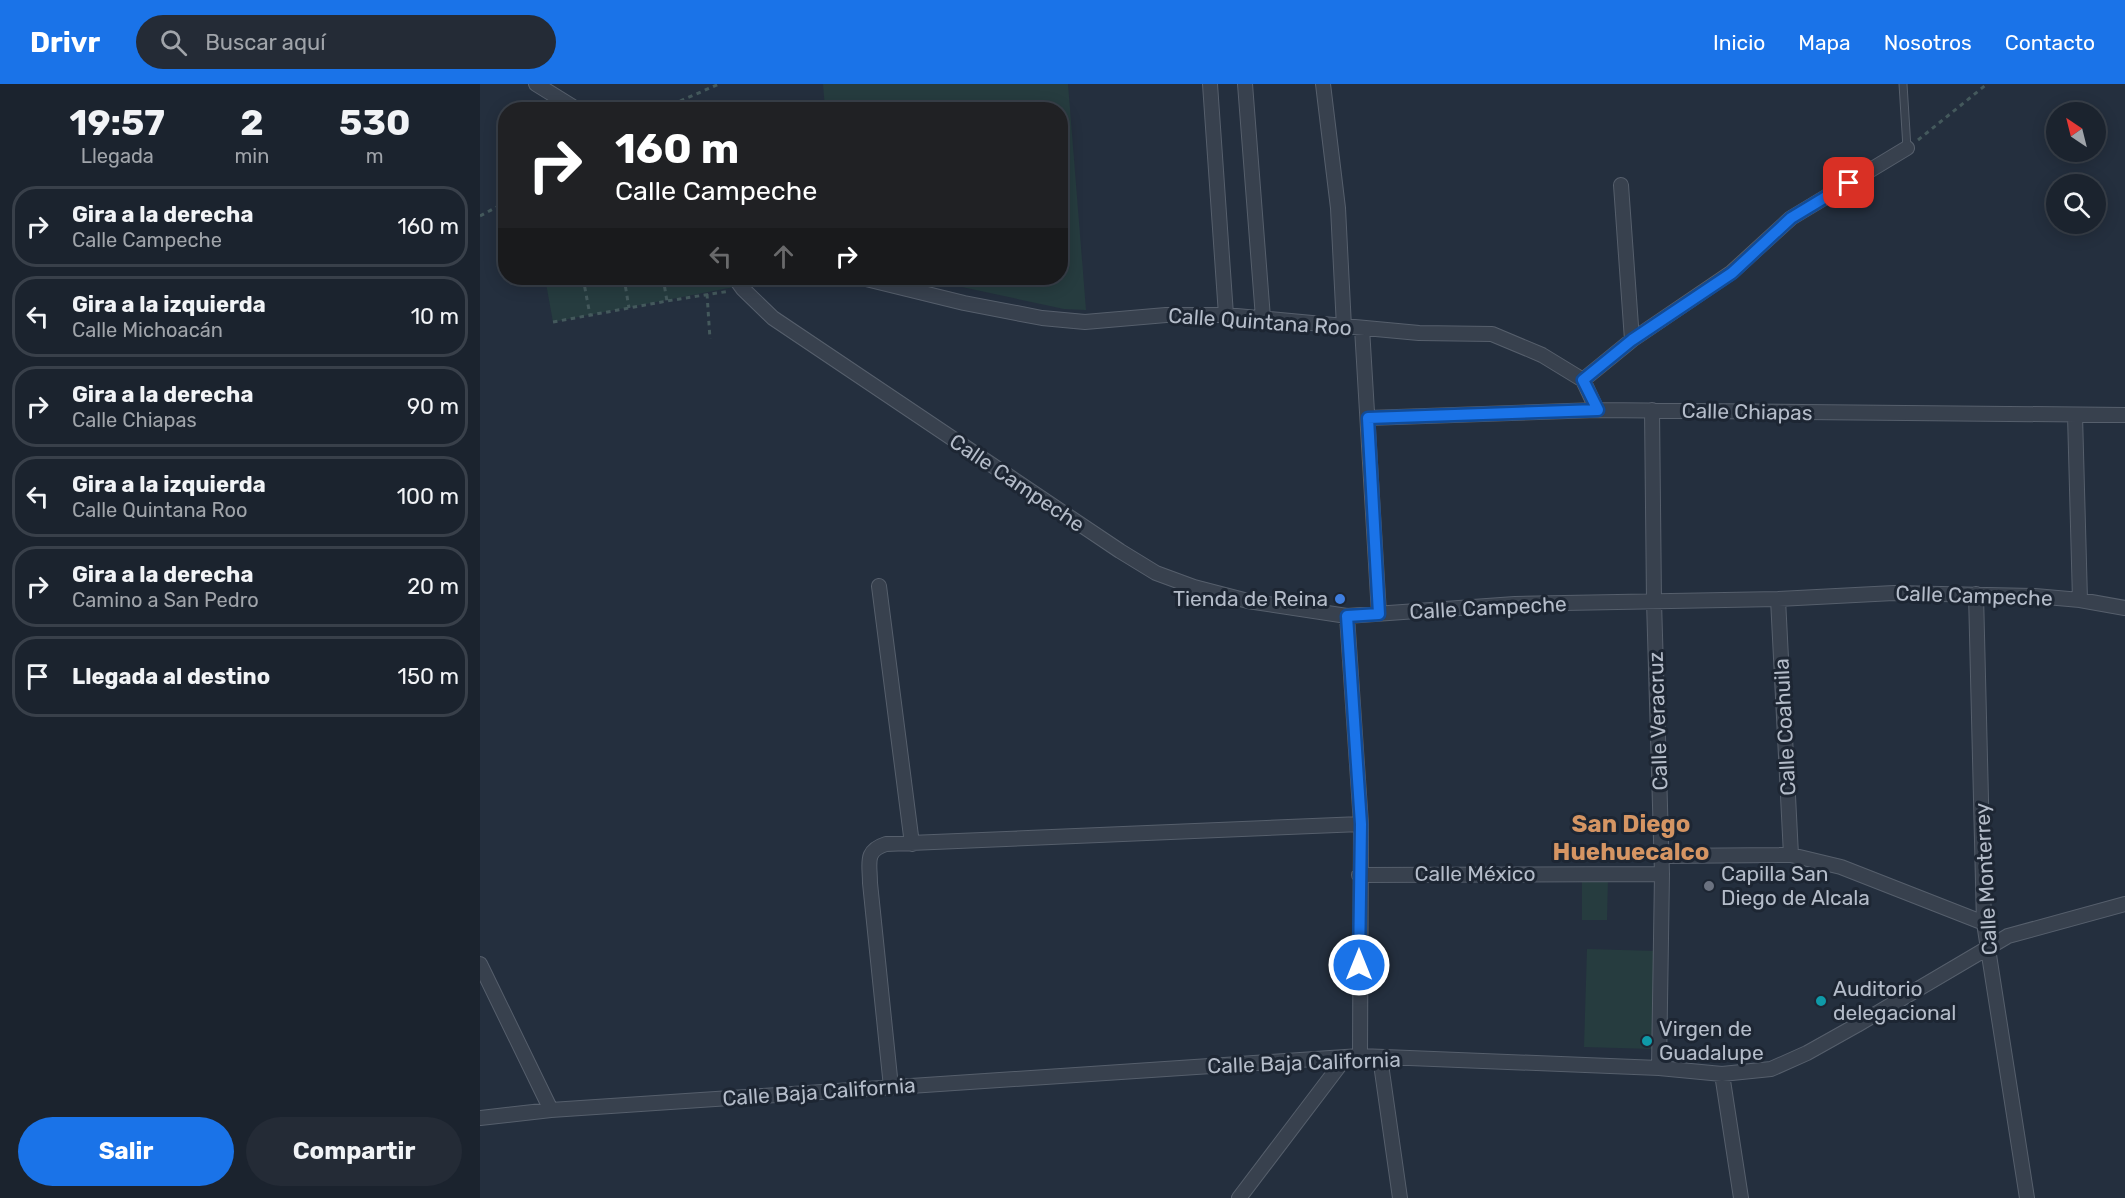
<!DOCTYPE html>
<html lang="es">
<head>
<meta charset="utf-8">
<style>
  body { margin:0; font-family:Rubik,sans-serif; background:#242b36; color:#f1f3f6; height:100vh; display:flex; flex-direction:column; font-size:22px; white-space:nowrap }
  * { box-sizing:border-box; margin:0 }
  p { font-size:20px; color:#a0a4aa }
  .icon { flex:none; width:33px; height:33px; fill:none; stroke:currentColor; stroke-width:2; stroke-linecap:round; stroke-linejoin:round }
  .map { position:relative; flex:1; overflow:hidden }
  .side { display:flex; flex-direction:column; background:#1b232e; width:480px }
  .side>* { flex:none }
  .banner { position:absolute; left:18px; top:18px; width:570px; height:183px; border-radius:24px; box-shadow:0 3px 15px #0003,0 0 0 2px #39404a; background:#202124; color:#fff; overflow:hidden }
  .needle { width:39px; rotate:325deg }
  .controls { position:absolute; left:1566px; top:18px; display:grid; gap:12px }
  .controls a { display:grid; place-items:center; width:60px; height:60px; border-radius:50%; background:#1b232e; box-shadow:0 3px 15px #0003,0 0 0 2px #39404a; font-size:30px }
  .pin { position:absolute; display:grid; place-items:center; width:51px; height:51px; color:#fff; margin:-26px; border-radius:12px; box-shadow:0 3px 9px #0006 }
  .me { position:absolute; width:66px; margin:-33px; rotate:0deg; stroke-linejoin:round; filter:drop-shadow(0 0 4px #0008) }
  .turn { display:flex; align-items:center; gap:21px; height:126px; padding:0 18px; font-size:27px }
  .turn .icon { width:78px; height:78px; stroke-width:2.5 }
  .turn b { display:block; font-size:42px; line-height:51px }
  .lanes { display:flex; align-items:center; height:57px; padding:0 18px; background:#0003; justify-content:center; gap:30px; direction:ltr }
  .lanes .off { opacity:.35 }
  .eta { display:flex; justify-content:space-evenly; align-items:center; height:102px; text-align:center }
  .eta b { font-size:36px; font-weight:700; line-height:42px }
  .cta { display:flex; gap:12px; margin-top:auto; padding:12px 18px }
  .cta a { flex:1; height:69px; border-radius:36px; background:#1a73e8; color:#fff; font-size:24px; font-weight:700; line-height:69px; text-align:center }
  .cta a+a { background:#242b36; color:#f1f3f6 }
  ul { padding:0; list-style:none }
  li { display:flex; align-items:center; gap:18px; height:81px; margin:0 12px 9px; padding:0 6px; border:3px solid #39404a; border-radius:24px }
  li div { flex:1 }
  li b { display:block; font-size:22px }
  li em { font-style:normal }
  header { display:flex; align-items:center; gap:36px; box-sizing:border-box; height:84px; padding:0 30px; background:#1a73e8; color:#fff }
  header strong { font-size:28px }
  nav { display:flex; gap:33px; margin-inline-start:auto; font-size:21px }
  .search { width:420px; height:54px; background:#242b36; display:flex; align-items:center; gap:15px; box-sizing:border-box; padding:0 21px; border-radius:33px; color:#a0a4aa; font-size:22px }
  main { display:flex; flex:1; min-height:0 }
  .map>svg:first-child { display:block }
  .green { fill:#263c3f }
  .lines { fill:none; stroke-linecap:round; stroke-linejoin:round }
  .lane-casing { stroke:#565f6c; stroke-width:9 }
  .street-casing { stroke:#565f6c; stroke-width:16 }
  .path { stroke:#44595c; stroke-width:3; stroke-dasharray:4.5 4.5; stroke-linecap:butt }
  .lane { stroke:#38414e; stroke-width:7 }
  .street { stroke:#38414e; stroke-width:14 }
  .route-casing { stroke:#114b97; stroke-width:15 }
  .route { stroke:#1a73e8; stroke-width:10 }
  .shop-dot { fill:#3f7fe0; stroke:#1d2633; stroke-width:2 }
  .worship-dot { fill:#6b7280; stroke:#1d2633; stroke-width:2 }
  .culture-dot { fill:#0f9aa8; stroke:#1d2633; stroke-width:2 }
  .labels { text-anchor:middle; stroke-width:6; stroke-linejoin:round; paint-order:stroke }
  .street-label { font-size:21px; fill:#b4bcc9; stroke:#1d2633 }
  .poi-label { font-size:21px; fill:#b4bcc9; stroke:#1d2633; text-anchor:start }
  .quarter-label { font-size:24px; font-weight:bold; fill:#d59563; stroke:#1d2633 }
</style>
</head>
<body>
<header>
<strong>Drivr</strong>
<div class="search"><svg class="icon" aria-label="search" viewBox="0 0 24 24"><circle cx="10" cy="10" r="6"/><path d="M15 15l6 6"/></svg>Buscar aquí</div>
<nav><a>Inicio</a><a>Mapa</a><a>Nosotros</a><a>Contacto</a></nav>
</header>
<main>
<section class="side">
<div class="eta">
<div><b>19:57</b><p>Llegada</p></div>
<div><b>2</b><p>min</p></div>
<div><b>530</b><p>m</p></div>
</div>
<ul>
<li><svg class="icon" aria-label="right" viewBox="0 0 24 24"><path d="M7 20v-9h11M14 6l5 5-5 5"/></svg><div><b>Gira a la derecha</b><p>Calle Campeche</p></div><em>160 m</em></li>
<li><svg class="icon" aria-label="left" viewBox="0 0 24 24"><path d="M17 20v-9H6M10 6l-5 5 5 5"/></svg><div><b>Gira a la izquierda</b><p>Calle Michoacán</p></div><em>10 m</em></li>
<li><svg class="icon" aria-label="right" viewBox="0 0 24 24"><path d="M7 20v-9h11M14 6l5 5-5 5"/></svg><div><b>Gira a la derecha</b><p>Calle Chiapas</p></div><em>90 m</em></li>
<li><svg class="icon" aria-label="left" viewBox="0 0 24 24"><path d="M17 20v-9H6M10 6l-5 5 5 5"/></svg><div><b>Gira a la izquierda</b><p>Calle Quintana Roo</p></div><em>100 m</em></li>
<li><svg class="icon" aria-label="right" viewBox="0 0 24 24"><path d="M7 20v-9h11M14 6l5 5-5 5"/></svg><div><b>Gira a la derecha</b><p>Camino a San Pedro</p></div><em>20 m</em></li>
<li><svg class="icon" aria-label="arrive" viewBox="0 0 24 24"><path d="M6 21V4h12l-3 4 3 4H6"/></svg><div><b>Llegada al destino</b></div><em>150 m</em></li>
</ul>
<div class="cta"><a>Salir</a><a>Compartir</a></div>
</section>
<div class="map">
<svg width="1645" height="1114" viewBox="0 0 1645 1114">
  <rect width="100%" height="100%" fill="#242f3e"/>
  <path class="green" d="M 343,0 L 588,0 L 606,226 L 584,225 L 440,194 L 580,194 L 580,26 L 345,25 Z
    M 65,194 L 247,194 L 254,203 L 73,238 Z
    M 1102,794 L 1128,794 L 1127,836 L 1102,836 Z
    M 1107,865 L 1176,867 L 1173,965 L 1104,963 Z"/>
  <g class="lines">
    <g class="lane-casing">
      <path id="lane" d="M 1423,0 L 1427,64"/>
    </g>
    <g class="street-casing">
      <path id="street" d="M 56,0 L 98,26
        M 730,0 L 746,231
        M 765,0 L 783,234
        M 843,0 L 858,124 L 864,243
        M 1141,101 L 1152,256
        M 255,194 L 263,205 L 293,234 L 640,467 L 676,489 L 714,503 L 768,517 L 867,532 L 1035,520 L 1298,515 L 1414,509 L 1555,512 L 1600,516 L 1645,524
        M 382,194 L 484,219 L 562,234 L 605,238 L 686,231 L 746,231 L 939,249 L 1012,250 L 1062,271 L 1103,296 L 1117,326
        M 882,244 L 899,530
        M 1103,296 L 1152,256 L 1252,188 L 1311,134 L 1427,64
        M 1172,326 L 1174,517 L 1182,790 L 1179,984
        M 1595,331 L 1600,516
        M 888,334 L 1117,326 L 1645,331
        M 399,502 L 432,760
        M 1496,510 L 1504,839 L 1547,1114
        M 1298,515 L 1311,771
        M 867,532 L 881,740 L 880,972
        M 1182,772 L 1311,771 L 1361,783 L 1504,839
        M 879,791 L 1182,790
        M 0,880 L 71,1026
        M 900,973 L 920,1114
        M 1242,990 L 1261,1114
        M 411,1003 L 390,799 C 390,779 384,767 406,760 L 881,740
        M 0,1034 L 71,1026 L 880,972 L 1179,984 L 1242,990 L 1291,985 L 1327,969 L 1377,941 L 1528,852 L 1645,820
        M 759,1114 L 866,973"/>
    </g>
    <path class="path" d="M 111,21 L 165,23 L 191,21 L 239,0
      M 1438,56 L 1507,0
      M 0,132 L 26,118
      M 103,194 L 110,231
      M 144,194 L 149,224
      M 183,194 L 187,217
      M 227,210 L 230,255
      M 73,238 L 187,217 L 250,207"/>
    <use href="#lane" class="lane"/>
    <use href="#street" class="street"/>
  </g>
  <g class="lines">
    <g class="route-casing">
      <path id="route" d="M 879,881 L 881,740 L 867,532 L 899,530 L 888,334 L 1118,326 L 1103,296 L 1152,256 L 1252,189 L 1311,134 L 1369,99"/>
    </g>
    <use href="#route" class="route"/>
  </g>
  <circle class="shop-dot" cx="860" cy="515" r="6"/>
  <circle class="worship-dot" cx="1229" cy="802" r="6"/>
  <g class="culture-dot">
    <circle cx="1341" cy="917" r="6"/>
    <circle cx="1167" cy="957" r="6"/>
  </g>
  <g class="labels">
    <g class="street-label">
      <text transform="translate(780 238) rotate(4)" y="7">Calle Quintana Roo</text>
      <text transform="translate(1267 328) rotate(1)" y="7">Calle Chiapas</text>
      <text transform="translate(537 399) rotate(34)" y="7">Calle Campeche</text>
      <text transform="translate(1494 512) rotate(2)" y="7">Calle Campeche</text>
      <text transform="translate(1008 524) rotate(-3)" y="7">Calle Campeche</text>
      <text transform="translate(1178 637) rotate(-92)" y="7">Calle Veracruz</text>
      <text transform="translate(1305 643) rotate(-93)" y="7">Calle Coahuila</text>
      <text x="995" y="797">Calle México</text>
      <text transform="translate(1506 795) rotate(-93)" y="7">Calle Monterrey</text>
      <text transform="translate(824 979) rotate(-2)" y="7">Calle Baja California</text>
      <text transform="translate(339 1008) rotate(-4)" y="7">Calle Baja California</text>
    </g>
    <g class="poi-label">
      <text x="848" y="522" text-anchor="end">Tienda de Reina</text>
      <text x="1241" y="797">Capilla San<tspan x="1241" dy="24">Diego de Alcala</tspan></text>
      <text x="1353" y="912">Auditorio<tspan x="1353" dy="24">delegacional</tspan></text>
      <text x="1179" y="952">Virgen de<tspan x="1179" dy="24">Guadalupe</tspan></text>
    </g>
    <g class="quarter-label">
      <text x="1151" y="748">San Diego<tspan x="1151" dy="28">Huehuecalco</tspan></text>
    </g>
  </g>
</svg>
<div class="controls">
<a><svg class="needle" viewBox="-14 -14 28 28"><path d="M0-13l5 13h-10z" fill="#e53935"/><path d="M0 13l5-13h-10z" fill="#a0a4aa"/></svg></a>
<a><svg class="icon" aria-label="search" viewBox="0 0 24 24"><circle cx="10" cy="10" r="6"/><path d="M15 15l6 6"/></svg></a>
</div>
<div class="pin" style="left:1369px;top:99px;background:#d93025"><svg class="icon" aria-label="arrive" viewBox="0 0 24 24"><path d="M6 21V4h12l-3 4 3 4H6"/></svg></div>
<svg class="me" style="left:879px;top:881px" viewBox="-20 -20 40 40"><circle r="17" fill="#1a73e8" stroke="#fff" stroke-width="3"/><path d="M0-11L8 9 0 5-8 9z" fill="#fff"/></svg>
<div class="banner">
<div class="turn"><svg class="icon" aria-label="right" viewBox="0 0 24 24"><path d="M7 20v-9h11M14 6l5 5-5 5"/></svg><div><b>160 m</b>Calle Campeche</div></div>
<div class="lanes"><svg class="icon off" aria-label="left" viewBox="0 0 24 24"><path d="M17 20v-9H6M10 6l-5 5 5 5"/></svg><svg class="icon off" aria-label="ahead" viewBox="0 0 24 24"><path d="M12 20V5M6 11l6-6 6 6"/></svg><svg class="icon" aria-label="right" viewBox="0 0 24 24"><path d="M7 20v-9h11M14 6l5 5-5 5"/></svg></div>
</div>
</div>
</main>
</body>
</html>
